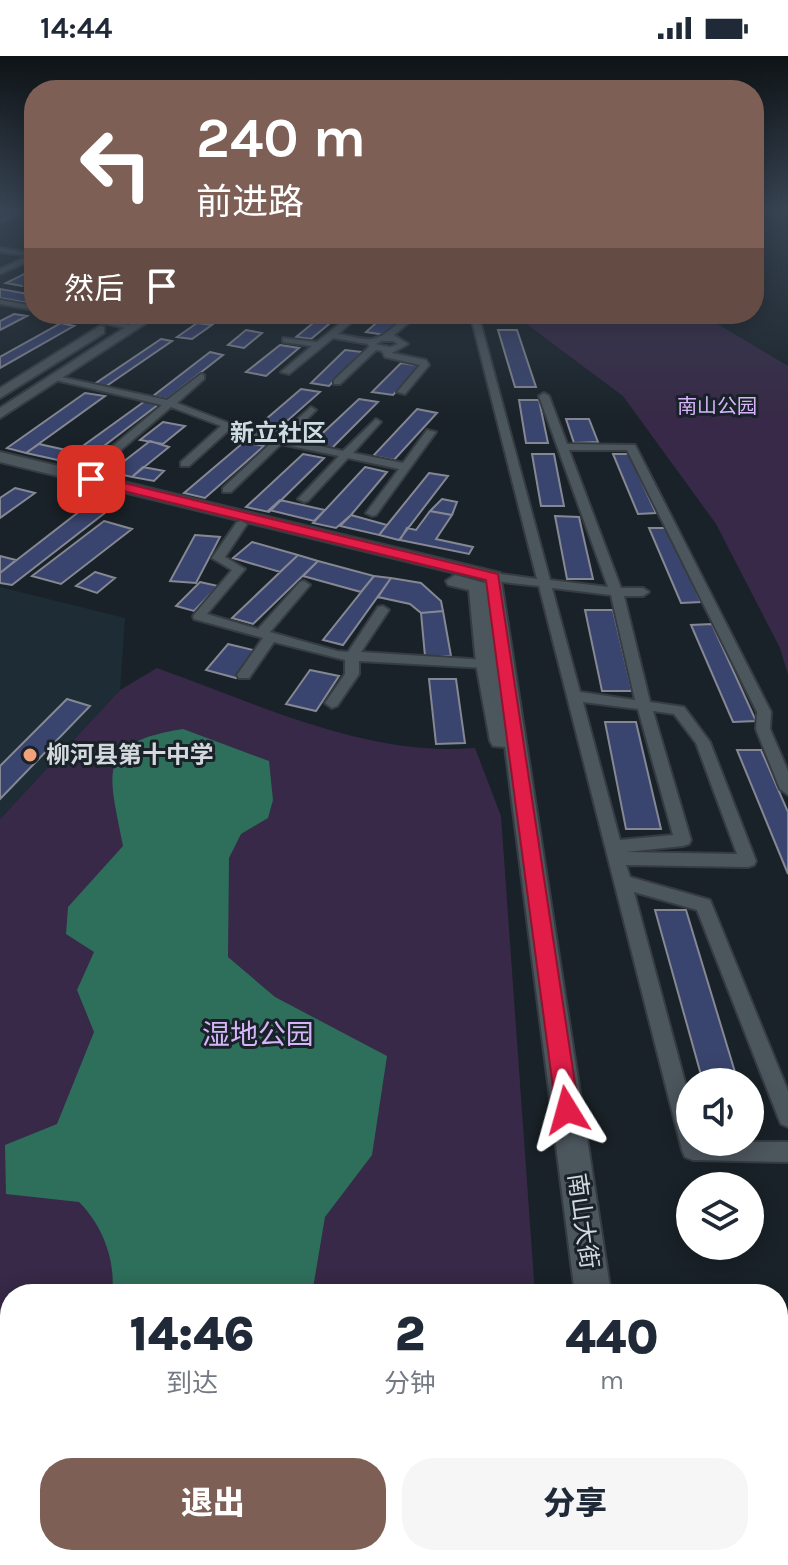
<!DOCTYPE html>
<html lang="zh">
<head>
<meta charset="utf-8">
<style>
  body { margin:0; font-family:Karla,"Noto Sans SC",sans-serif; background:#f6f6f7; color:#1f2937; height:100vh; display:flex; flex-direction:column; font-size:30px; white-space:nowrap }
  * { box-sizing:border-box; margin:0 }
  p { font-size:26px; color:#747a83 }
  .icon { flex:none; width:44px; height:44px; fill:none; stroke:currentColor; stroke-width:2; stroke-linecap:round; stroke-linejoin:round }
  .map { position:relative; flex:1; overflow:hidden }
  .drawer { position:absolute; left:0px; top:1228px; width:788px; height:282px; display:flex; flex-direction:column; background:#fff; border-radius:32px 32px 0 0; box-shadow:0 4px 20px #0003 }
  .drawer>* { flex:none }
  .guide { position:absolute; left:24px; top:24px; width:740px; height:244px; border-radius:32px; box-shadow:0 4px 20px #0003; background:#7d5f56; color:#fff; overflow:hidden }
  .fabs { position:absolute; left:676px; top:1012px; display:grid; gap:16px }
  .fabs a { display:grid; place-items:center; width:88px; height:88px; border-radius:50%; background:#fff; box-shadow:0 4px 20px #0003; font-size:40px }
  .pin { position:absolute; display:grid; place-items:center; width:68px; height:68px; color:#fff; margin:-34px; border-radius:16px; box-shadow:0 4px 12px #0006 }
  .me { position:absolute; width:88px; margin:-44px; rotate:352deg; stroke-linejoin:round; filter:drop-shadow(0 0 6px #0008) }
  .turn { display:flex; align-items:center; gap:28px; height:168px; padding:0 40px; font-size:36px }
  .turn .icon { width:104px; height:104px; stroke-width:2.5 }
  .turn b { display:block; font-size:56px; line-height:68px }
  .then { display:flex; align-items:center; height:76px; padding:0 40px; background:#0003; gap:16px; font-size:30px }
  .eta { display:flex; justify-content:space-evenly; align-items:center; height:136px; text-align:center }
  .eta b { font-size:48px; font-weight:800; line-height:56px }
  .action { display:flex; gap:16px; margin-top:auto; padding:16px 40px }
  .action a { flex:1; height:92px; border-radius:32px; background:#7d5f56; color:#fff; font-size:32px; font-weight:800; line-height:92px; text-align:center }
  .action a+a { background:#f6f6f7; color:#1f2937 }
  .status { display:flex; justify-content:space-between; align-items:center; height:56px; padding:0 40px; background:#fff; direction:ltr }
  .status svg { height:22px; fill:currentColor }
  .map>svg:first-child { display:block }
  .built { fill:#1d2c35 }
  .green { fill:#372947 }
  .water { fill:#2e6f5b }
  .building { fill:#3a456f; stroke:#858893; stroke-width:2 }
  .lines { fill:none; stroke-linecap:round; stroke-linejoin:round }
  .street-casing { stroke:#363c42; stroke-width:4 }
  .secondary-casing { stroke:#363c42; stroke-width:4 }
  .street { fill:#4c565d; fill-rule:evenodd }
  .secondary { fill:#4c565d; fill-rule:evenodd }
  .route { fill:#e11d48; stroke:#92132f; stroke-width:2 }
  .poi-dot { fill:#f1a27b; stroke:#192228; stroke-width:3 }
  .labels { text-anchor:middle; stroke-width:6; stroke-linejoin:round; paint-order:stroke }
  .far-park-label { font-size:20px; fill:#d5b4fa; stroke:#192228 }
  .far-quarter-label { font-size:24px; font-weight:bold; fill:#cfdbe3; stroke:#192228 }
  .poi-label { font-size:24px; font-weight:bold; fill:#d3d9dd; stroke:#192228; text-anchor:start }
  .street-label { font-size:24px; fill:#d3d9dd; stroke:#192228 }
  .near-park-label { font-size:28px; fill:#d5b4fa; stroke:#192228 }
</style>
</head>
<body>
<div class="status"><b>14:44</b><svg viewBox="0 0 49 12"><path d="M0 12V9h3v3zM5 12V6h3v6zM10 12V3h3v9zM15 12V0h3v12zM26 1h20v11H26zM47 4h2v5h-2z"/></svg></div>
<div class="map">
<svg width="788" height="1509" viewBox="0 0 788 1509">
  <rect width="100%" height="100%" fill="#192228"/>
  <path class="built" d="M 0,531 L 125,562 L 120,634 L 0,763 Z"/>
  <path class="green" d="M 513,258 L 701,258 L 788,310 L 788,619 L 780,592 L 716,468 L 623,340 Z
    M 157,612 C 258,648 366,701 475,692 L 501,760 L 535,1238 L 10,1238 L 10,1500 L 554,1500 L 554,1509 L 0,1509 L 0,763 L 120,634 Z"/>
  <path class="water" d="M 183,673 L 269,705 L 273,744 L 268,762 L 241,778 L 229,802 L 228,901 L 275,941 L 387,1000 L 372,1099 L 325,1161 L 312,1238 L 112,1238 C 116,1205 103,1170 79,1146 L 6,1138 L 5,1089 L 57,1068 L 94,976 L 77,934 L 94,896 L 66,878 L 68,851 L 123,790 C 109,716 94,687 183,673 Z
    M 0,1373 L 10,1373 L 10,1478 L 0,1479 Z
    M 123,1500 L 394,1500 L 392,1509 L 133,1509 Z"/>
  <path class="building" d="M 34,213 L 34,224 L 22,230 L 6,227 Z
    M 0,233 L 34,239 L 34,248 L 0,242 Z
    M 14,258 L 27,260 L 0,274 L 0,265 Z
    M 324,258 L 341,258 L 311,283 L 296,281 Z
    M 386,258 L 407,258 L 385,279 L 366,276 Z
    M 61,267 L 74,270 L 0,312 L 0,301 Z
    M 197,267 L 212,269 L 192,283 L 177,281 Z
    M 246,274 L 262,277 L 244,292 L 228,289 Z
    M 498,274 L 517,274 L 536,331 L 515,331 Z
    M 161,283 L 172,285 L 105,331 L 93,329 Z
    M 280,289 L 299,292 L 266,320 L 246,316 Z
    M 345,294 L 362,296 L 329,330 L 311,327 Z
    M 210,296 L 223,299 L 167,343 L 153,340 Z
    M 401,307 L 421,310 L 393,339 L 372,336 Z
    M 301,333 L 320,336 L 270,380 L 251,376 Z
    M 85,337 L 105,340 L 26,397 L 7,392 Z
    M 359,343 L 378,346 L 332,392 L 311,388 Z
    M 519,344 L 539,344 L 548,387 L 526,387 Z
    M 145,345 L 159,348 L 79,409 L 62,405 Z
    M 417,353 L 437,357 L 394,404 L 373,400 Z
    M 566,363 L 589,363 L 598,386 L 574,387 Z
    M 163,366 L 185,370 L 163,388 L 140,384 Z
    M 150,385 L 169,391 L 132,421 L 79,409 L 92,400 L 123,406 Z
    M 244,386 L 264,390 L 205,442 L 184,437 Z
    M 39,388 L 75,396 L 62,405 L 26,397 Z
    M 303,398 L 324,402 L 269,456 L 246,451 Z
    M 532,398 L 554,398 L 564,450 L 541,450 Z
    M 613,398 L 629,398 L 656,457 L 638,458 Z
    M 143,411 L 164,415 L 154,425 L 132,421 Z
    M 365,411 L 387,416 L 351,459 L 336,472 L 313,467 Z
    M 429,417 L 448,420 L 399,484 L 379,479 Z
    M 15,432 L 35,437 L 0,462 L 0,442 Z
    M 442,443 L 457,446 L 452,459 L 430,455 Z
    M 280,444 L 325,454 L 314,465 L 269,454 Z
    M 85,451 L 106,456 L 12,529 L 0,527 L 0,517 Z
    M 430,455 L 452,459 L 436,483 L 473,491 L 469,498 L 400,484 L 407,472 L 416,474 Z
    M 351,459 L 387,469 L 379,479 L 340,470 Z
    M 555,460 L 579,461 L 593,523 L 567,523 Z
    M 104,465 L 132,473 L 61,528 L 32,520 Z
    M 649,472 L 668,472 L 701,546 L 681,547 Z
    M 195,479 L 220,481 L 196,527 L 170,525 Z
    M 252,486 L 298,499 L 280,516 L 233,502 Z
    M 298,499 L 318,505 L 253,568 L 232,562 Z
    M 0,500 L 16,504 L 0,517 Z
    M 318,505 L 374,520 L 361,536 L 303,520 Z
    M 95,516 L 115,522 L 97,537 L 76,530 Z
    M 374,520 L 391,522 L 343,589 L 323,584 Z
    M 391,522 L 421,527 L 441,545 L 443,555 L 421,557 L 410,548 L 378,541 Z
    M 200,526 L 218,530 L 194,555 L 176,550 Z
    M 585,554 L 613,554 L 632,635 L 602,635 Z
    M 443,555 L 451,600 L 425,600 L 421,557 Z
    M 712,568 L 756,665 L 733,666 L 691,569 Z
    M 228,588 L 257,595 L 236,622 L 206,614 Z
    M 310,614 L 339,620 L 316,655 L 286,648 Z
    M 429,623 L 456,623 L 465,687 L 436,688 Z
    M 67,643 L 90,650 L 0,743 L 0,710 Z
    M 605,666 L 636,666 L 661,773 L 626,773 Z
    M 737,694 L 761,694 L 788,756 L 788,818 Z
    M 655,854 L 686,854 L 738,1026 L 703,1026 Z"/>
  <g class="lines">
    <g class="street-casing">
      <path id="street" d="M 15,155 L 24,155 L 0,167 L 0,162 Z
        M 0,192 L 34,197 L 34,203 L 0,218 L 0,213 L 28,200 L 0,196 Z
        M 34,223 L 34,228 L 28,230 L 24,228 Z
        M 0,244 L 34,250 L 34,254 L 0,248 Z
        M 63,258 L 80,258 L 138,271 L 134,274 Z
        M 352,258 L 361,258 L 338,278 C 348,279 362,284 372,283 C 391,280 400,258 419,258 L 394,279 L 408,288 L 392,297 L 426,304 L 429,309 L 405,338 L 397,336 L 420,309 L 385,301 L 382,295 L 376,294 L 340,328 L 334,328 L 334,324 L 369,291 L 368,288 L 333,282 L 289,318 L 281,316 L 312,290 L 283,286 L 283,282 L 317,286 ZM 382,285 L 393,285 L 398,288 L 390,291 L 376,288 Z
        M 476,263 L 480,265 L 550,524 L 608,531 L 539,340 L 544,337 L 549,340 L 567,388 L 635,389 L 771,656 L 770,673 L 788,715 L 788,739 L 780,733 L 756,673 L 757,656 L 627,394 L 569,394 L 621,532 L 643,532 L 649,536 L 643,540 L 624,540 L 650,646 L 684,651 L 710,686 L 756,805 L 754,809 L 748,811 L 626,809 L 630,821 L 710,844 L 788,1035 L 788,1071 L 781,1068 L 778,1061 L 697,854 L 634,836 L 690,1045 L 690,1086 L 788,1086 L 788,1106 L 693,1104 L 685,1101 L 682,1094 L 539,530 L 493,525 L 487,521 L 493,517 L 537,523 L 472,265 ZM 552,532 L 611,539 L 635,644 L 580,636 ZM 583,646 L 638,653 L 673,779 L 620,784 ZM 653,655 L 674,658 L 696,687 L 737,798 L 626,796 L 683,790 L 689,788 L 691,784 Z
        M 201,318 L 204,319 L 204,323 L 177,347 L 252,376 L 277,381 L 311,351 L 316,354 L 287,383 L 343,395 L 376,363 L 381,366 L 353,397 L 403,407 L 427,374 L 436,376 L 376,459 L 372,460 L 366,457 L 399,413 L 348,402 L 308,445 L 304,446 L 298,443 L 300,441 L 339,400 L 281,388 L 231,436 L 223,436 L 223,432 L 272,386 L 229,374 L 189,410 L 181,410 L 181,406 L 221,370 L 171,351 L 115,399 L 107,399 L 107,395 L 162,349 L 51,323 L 56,320 L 167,344 Z
        M 241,465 L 247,468 L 225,501 L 245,513 L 207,558 L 258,573 L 300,526 L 304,525 L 310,529 L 270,576 L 337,595 L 348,596 L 378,551 L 383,550 L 389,554 L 361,596 L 486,604 L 493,608 L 486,612 L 359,605 L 359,618 L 337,650 L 332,652 L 325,647 L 345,618 L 345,604 L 274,586 L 249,622 L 239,622 L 237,619 L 263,582 L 194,563 L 193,560 L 232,514 L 212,502 L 237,466 Z"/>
    </g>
    <g class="secondary-casing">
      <path id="secondary" d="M 146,258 L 160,258 L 0,362 L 0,352 Z
        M 100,270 L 104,271 L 104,277 L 0,342 L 0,332 Z
        M 0,396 L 500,517 L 611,1238 L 575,1238 L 505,691 L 493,690 L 490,685 L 476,608 L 469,534 L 448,529 L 446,525 L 455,519 L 485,527 L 484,524 L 0,406 Z
        M 589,1500 L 651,1500 L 652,1509 L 590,1509 Z"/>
    </g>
    <use href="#street" class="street"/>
    <use href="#secondary" class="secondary"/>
  </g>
  <linearGradient id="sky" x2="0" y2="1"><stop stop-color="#0e1316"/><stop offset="0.42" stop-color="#384453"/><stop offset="1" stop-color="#384453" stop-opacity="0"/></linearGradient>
  <rect width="788" height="367" fill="url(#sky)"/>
  <path class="route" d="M 91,419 L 498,518 L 579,1054 L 576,1062 L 567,1065 L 559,1062 L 556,1054 L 486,524 L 87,426 L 87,420 Z"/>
  <circle class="poi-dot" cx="30" cy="699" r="8"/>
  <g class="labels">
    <g class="far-park-label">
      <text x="717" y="357">南山公园</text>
    </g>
    <g class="far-quarter-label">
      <text x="278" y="385">新立社区</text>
    </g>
    <g class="poi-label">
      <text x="46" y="707">柳河县第十中学</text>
    </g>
    <g class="street-label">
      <text transform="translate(583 1165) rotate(82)" y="8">南山大街</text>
    </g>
    <g class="near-park-label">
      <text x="258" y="988">湿地公园</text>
    </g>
  </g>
</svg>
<div class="fabs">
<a><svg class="icon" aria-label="sound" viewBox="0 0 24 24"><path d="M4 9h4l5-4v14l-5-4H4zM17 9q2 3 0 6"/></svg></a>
<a><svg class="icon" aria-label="layers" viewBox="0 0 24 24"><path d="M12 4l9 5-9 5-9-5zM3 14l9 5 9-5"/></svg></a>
</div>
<div class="pin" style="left:91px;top:423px;background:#d93025"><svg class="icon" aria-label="arrive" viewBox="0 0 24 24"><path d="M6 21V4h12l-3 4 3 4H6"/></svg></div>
<svg class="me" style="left:567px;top:1054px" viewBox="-20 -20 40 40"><path d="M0-17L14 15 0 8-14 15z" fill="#e11d48" stroke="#fff" stroke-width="4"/></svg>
<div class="guide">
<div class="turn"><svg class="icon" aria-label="left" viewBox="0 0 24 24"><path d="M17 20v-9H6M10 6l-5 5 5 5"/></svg><div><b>240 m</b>前进路</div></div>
<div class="then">然后<svg class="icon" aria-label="arrive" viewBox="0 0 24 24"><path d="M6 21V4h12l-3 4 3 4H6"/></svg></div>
</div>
<section class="drawer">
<div class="eta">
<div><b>14:46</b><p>到达</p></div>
<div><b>2</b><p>分钟</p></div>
<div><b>440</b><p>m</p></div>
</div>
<div class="action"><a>退出</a><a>分享</a></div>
</section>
</div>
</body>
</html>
